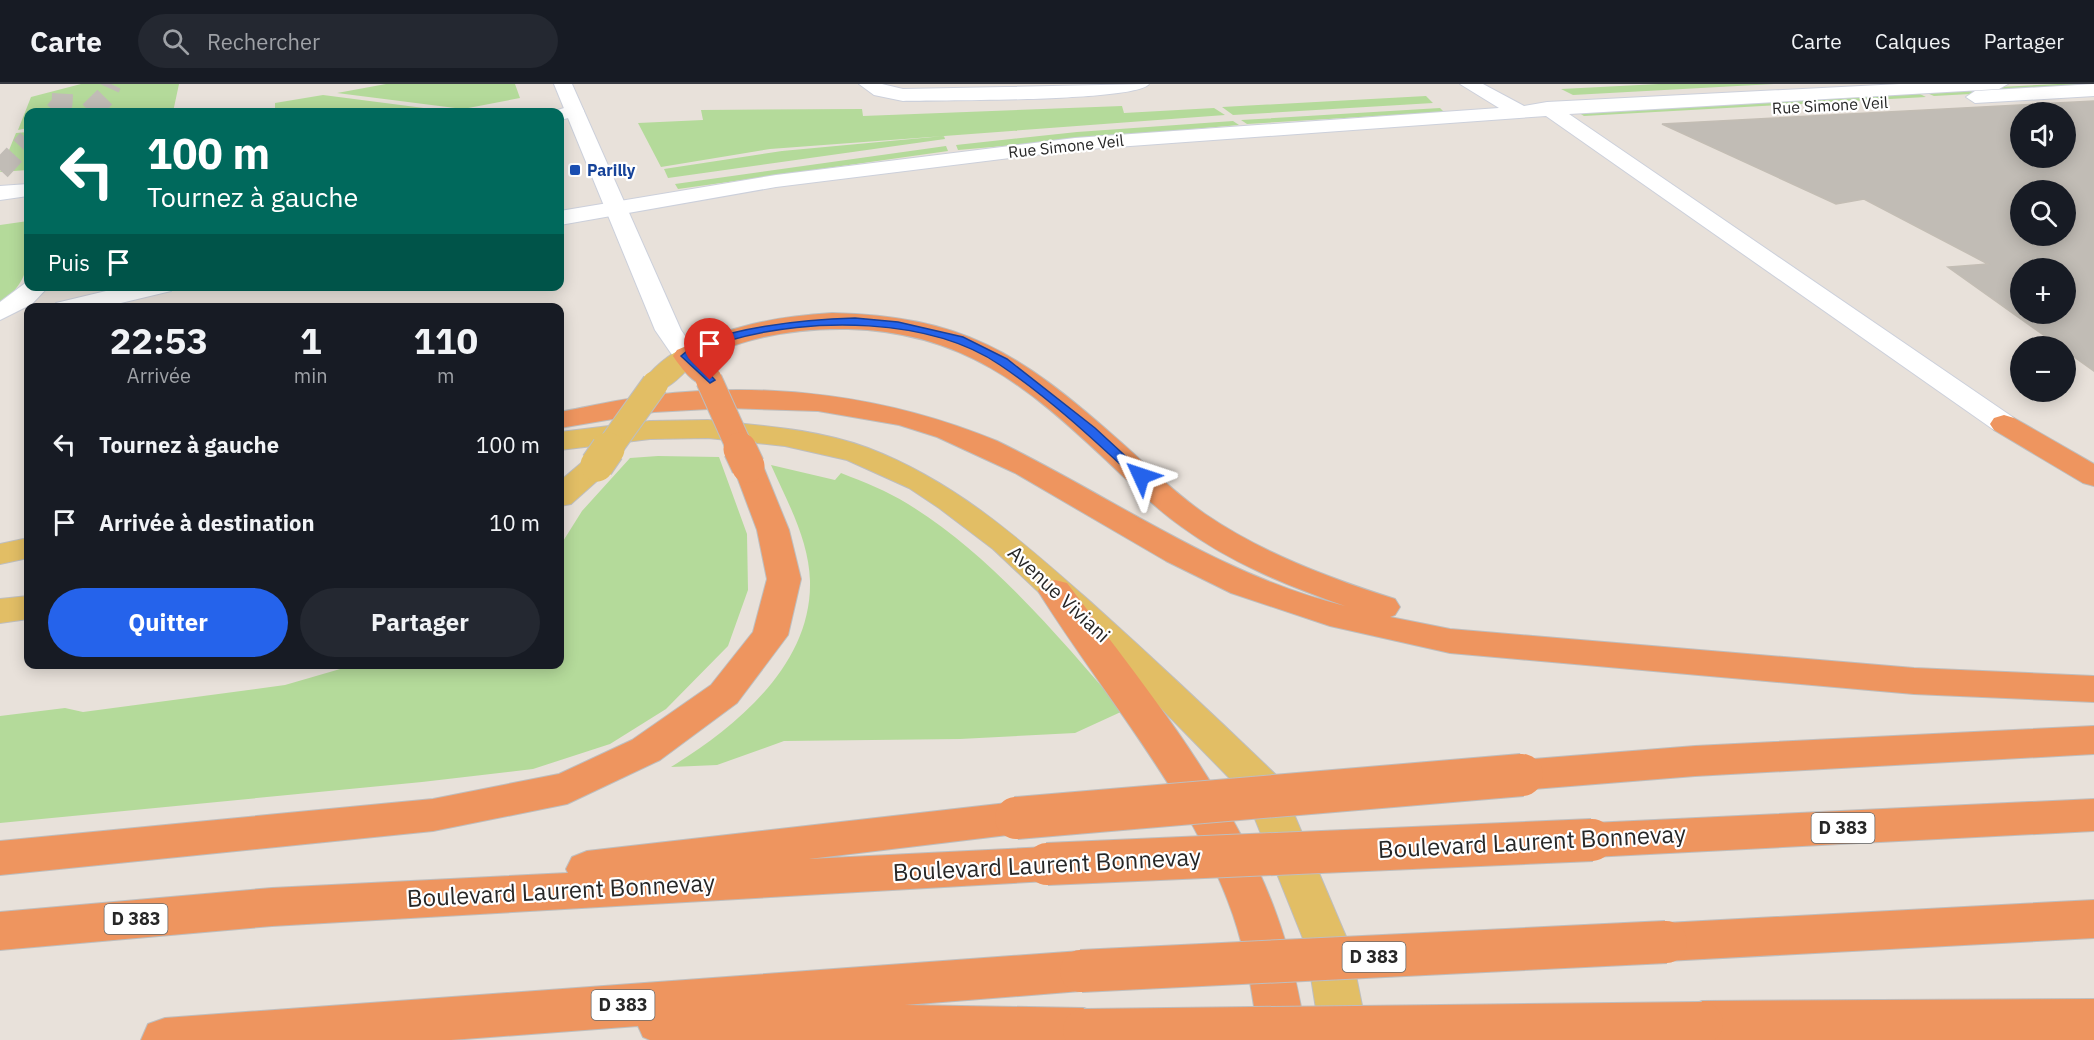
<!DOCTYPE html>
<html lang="fr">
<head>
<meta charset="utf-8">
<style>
  body { margin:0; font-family:"IBM Plex Sans",sans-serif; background:#242831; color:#f1f3f6; height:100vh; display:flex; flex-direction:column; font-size:22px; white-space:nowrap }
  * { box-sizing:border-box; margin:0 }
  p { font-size:20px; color:#9ea1a6 }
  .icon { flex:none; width:33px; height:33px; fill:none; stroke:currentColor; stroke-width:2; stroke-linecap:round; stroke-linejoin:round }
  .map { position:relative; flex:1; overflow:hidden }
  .drawer { position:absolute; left:24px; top:219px; width:540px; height:366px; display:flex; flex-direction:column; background:#171b24; border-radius:12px; box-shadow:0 3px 15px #0003 }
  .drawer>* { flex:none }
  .guide { position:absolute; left:24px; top:24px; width:540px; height:183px; border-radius:12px; box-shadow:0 3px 15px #0003; background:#00695c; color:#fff; overflow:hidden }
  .buttons { position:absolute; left:2010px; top:18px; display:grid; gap:12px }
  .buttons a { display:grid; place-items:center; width:66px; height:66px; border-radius:50%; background:#171b24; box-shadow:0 3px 15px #0003; font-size:30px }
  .pin { position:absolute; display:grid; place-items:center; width:51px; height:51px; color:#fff; margin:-62px -26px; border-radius:50% 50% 50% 0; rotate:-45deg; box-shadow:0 0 6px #0007 }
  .pin .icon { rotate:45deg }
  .me { position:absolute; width:66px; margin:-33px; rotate:312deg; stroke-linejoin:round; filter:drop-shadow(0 0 4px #0008) }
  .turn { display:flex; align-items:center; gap:21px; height:126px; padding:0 24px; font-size:27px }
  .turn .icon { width:78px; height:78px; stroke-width:2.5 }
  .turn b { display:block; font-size:42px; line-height:51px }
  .then { display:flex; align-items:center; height:57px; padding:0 24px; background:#0003; gap:12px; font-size:22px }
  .eta { display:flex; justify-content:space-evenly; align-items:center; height:102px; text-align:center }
  .eta b { font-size:36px; font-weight:800; line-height:42px }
  .cta { display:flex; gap:12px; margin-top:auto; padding:12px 24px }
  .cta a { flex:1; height:69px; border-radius:36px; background:#2563eb; color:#fff; font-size:24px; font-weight:800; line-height:69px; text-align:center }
  .cta a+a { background:#242831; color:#f1f3f6 }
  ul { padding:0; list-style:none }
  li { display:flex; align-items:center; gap:18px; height:78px; padding:0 24px }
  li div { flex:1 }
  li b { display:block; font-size:22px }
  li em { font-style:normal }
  header { display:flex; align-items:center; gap:36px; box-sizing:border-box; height:84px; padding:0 30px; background:#171b24; border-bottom:2px solid #363941 }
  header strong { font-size:28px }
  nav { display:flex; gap:33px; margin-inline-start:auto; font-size:21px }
  .search { width:420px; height:54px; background:#242831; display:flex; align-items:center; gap:15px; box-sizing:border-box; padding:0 21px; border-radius:33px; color:#9ea1a6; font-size:22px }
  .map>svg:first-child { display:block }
  .green { fill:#b4da9a }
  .building { fill:#c1bcb5; stroke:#c3bdb4; stroke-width:1.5; fill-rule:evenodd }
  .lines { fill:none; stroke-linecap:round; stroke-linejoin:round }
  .primary-tunnel { stroke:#c1bcb6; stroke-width:21; stroke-dasharray:21 10; stroke-linecap:butt }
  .street-casing { stroke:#ccd0db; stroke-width:2 }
  .secondary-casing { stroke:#ccd0db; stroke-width:2 }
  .primary-casing { stroke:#bebebe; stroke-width:2 }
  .highway-casing { stroke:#bebebe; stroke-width:2 }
  .street { fill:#fff; fill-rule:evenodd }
  .secondary { fill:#fff; fill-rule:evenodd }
  .primary { fill:#e2be65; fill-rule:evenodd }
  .highway { fill:#ee955f; fill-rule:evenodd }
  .primary-bridge-far1-casing { stroke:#bebebe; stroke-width:28; stroke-linecap:butt }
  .primary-bridge-casing { stroke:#bebebe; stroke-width:35; stroke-linecap:butt }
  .highway-bridge-far2-casing { stroke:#bebebe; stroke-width:28; stroke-linecap:butt }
  .highway-bridge-far1-casing { stroke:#bebebe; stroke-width:35; stroke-linecap:butt }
  .highway-bridge-casing { stroke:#bebebe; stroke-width:44; stroke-linecap:butt }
  .primary-bridge-far1 { stroke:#e2be65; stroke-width:26 }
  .primary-bridge { stroke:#e2be65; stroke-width:33 }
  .highway-bridge-far2 { stroke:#ee955f; stroke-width:26 }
  .highway-bridge-far1 { stroke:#ee955f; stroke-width:33 }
  .highway-bridge { stroke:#ee955f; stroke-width:42 }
  .route { fill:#2563eb; stroke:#184099; stroke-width:1.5 }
  .transit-dot { fill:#1a4fb4; stroke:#fff; stroke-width:2 }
  .labels { text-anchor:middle; stroke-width:4.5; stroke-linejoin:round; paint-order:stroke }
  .far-street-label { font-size:16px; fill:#272727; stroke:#fff }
  .far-transit-label { font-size:16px; font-weight:bold; fill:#164399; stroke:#fff; text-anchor:start }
  .shield { fill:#fff; stroke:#686868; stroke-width:1.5 }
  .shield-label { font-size:18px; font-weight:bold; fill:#272727 }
  .street-label { font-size:20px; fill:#272727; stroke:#fff }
  .near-street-label { font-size:24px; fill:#272727; stroke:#fff }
</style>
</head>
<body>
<header>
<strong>Carte</strong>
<div class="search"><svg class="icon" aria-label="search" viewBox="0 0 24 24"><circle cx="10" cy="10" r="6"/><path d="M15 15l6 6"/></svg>Rechercher</div>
<nav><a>Carte</a><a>Calques</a><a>Partager</a></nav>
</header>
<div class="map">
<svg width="2094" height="956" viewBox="0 0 2094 956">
  <rect width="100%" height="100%" fill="#e8e1da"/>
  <path class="green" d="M 81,0 L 179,0 L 173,28 L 28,28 L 28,44 L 18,46 L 31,13 Z
    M 386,0 L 515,0 L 520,14 L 463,25 L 337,9 Z
    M 1659,0 L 1774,0 L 1573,11 L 1561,5 Z
    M 2058,0 L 2094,0 L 2094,3 L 1934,12 L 1922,7 Z
    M 1916,8 L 1926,13 L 1584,32 L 1576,27 Z
    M 323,11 L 447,27 L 275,28 L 275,19 Z
    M 1426,12 L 1433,19 L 1233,31 L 1222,23 Z
    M 1122,22 L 1124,29 L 1214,24 L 1225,31 L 770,65 L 661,83 L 638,39 L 703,36 L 701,26 L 862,25 L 863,32 Z
    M 1440,24 L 1444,28 L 1247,40 L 1241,36 Z
    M 1233,37 L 1239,41 L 958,66 L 956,61 L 1077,48 Z
    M 28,48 L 28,86 L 0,88 L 16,49 Z
    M 944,52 L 945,55 L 668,94 L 664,85 L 782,67 Z
    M 946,62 L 948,67 L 678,105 L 675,100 Z
    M 28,137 C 28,178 33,192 0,221 L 0,141 Z
    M 658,372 L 719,373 L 747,450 L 748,506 L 728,562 L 666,625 L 610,660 L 533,685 L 422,698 L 0,739 L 0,632 L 65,624 L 83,628 L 285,601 L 354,581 L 560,580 L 560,462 L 582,427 L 630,374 Z
    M 771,381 L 835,396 L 841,389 C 864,398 887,407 908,420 C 992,472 1059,553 1123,627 L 1075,649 L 960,655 L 784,657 L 717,681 L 671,683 C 736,643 812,581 810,497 C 809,456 787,417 771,381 Z"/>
  <path class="building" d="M 2094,17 L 2094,287 L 2066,267 L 2066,262 L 2059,262 L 1948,183 L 1988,180 L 1864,115 L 1836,120 L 1662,40 ZM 2020,28 L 2066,28 L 2066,74 L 2020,74 ZM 2020,106 L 2066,106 L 2066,152 L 2020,152 ZM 2020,184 L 2066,184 L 2066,230 L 2020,230 Z"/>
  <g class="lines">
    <path class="primary-tunnel" d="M 55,28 L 62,20 L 63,0
      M 90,28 L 105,13 L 111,0
      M 0,86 L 28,56"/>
    <g class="street-casing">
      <path id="street" d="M 859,0 L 882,0 L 903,5 L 1149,0 C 1136,18 936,16 903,17 L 874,11 Z
        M 1460,0 L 1483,0 L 1524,22 L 1547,18 L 1900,0 L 2008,0 L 1999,5 L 1569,30 L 2014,334 L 2018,340 L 2014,346 L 2004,349 L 1994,346 L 1546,32 L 1075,66 L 776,103 L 560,141 L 560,127 L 776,91 L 1075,54 L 1499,24 Z
        M 2094,0 L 2094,12 L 1975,19 L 1966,13 L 1975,7 Z
        M 574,21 L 581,23 L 584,27 L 581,31 L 560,36 L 560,28 L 551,28 Z
        M 28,100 L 28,112 L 0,116 L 0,102 Z
        M 28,197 L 28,202 L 49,202 L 32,220 L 0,236 L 0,218 Z
        M 127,202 L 174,202 L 171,207 L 100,224 L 53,224 L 56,219 Z"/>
    </g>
    <g class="secondary-casing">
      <path id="secondary" d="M 554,0 L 572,0 L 681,246 L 699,272 L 695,278 L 686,280 L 677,278 L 655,246 Z"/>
    </g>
    <g class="primary-casing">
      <path id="primary" d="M 686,264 L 695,266 L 699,272 L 695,278 C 680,292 667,311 645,306 L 641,300 C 651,286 670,268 686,264 Z
        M 708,336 C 762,342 817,345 868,364 C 957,398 1024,459 1094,521 C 1156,577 1216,633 1276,691 L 1282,702 L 1350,862 L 1369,956 L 1321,956 L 1306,862 L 1245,710 L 1154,617 L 993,465 L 939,424 L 909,404 L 847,376 L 785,362 L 708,354 L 650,355 L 560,366 L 560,348 L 650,337 Z
        M 597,372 L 608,375 L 612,381 L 608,387 L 571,420 L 560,422 L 560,397 L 586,375 Z
        M 28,454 L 28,474 L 0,480 L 0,460 Z
        M 28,512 L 28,535 L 0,539 L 0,515 Z"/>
    </g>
    <g class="highway-casing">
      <path id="highway" d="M 832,229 C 962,232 1020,269 1115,353 C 1145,379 1172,407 1205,430 C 1262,469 1329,494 1395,515 L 1400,523 L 1395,531 L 1390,533 L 1450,545 L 1914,584 L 2094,592 L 2094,618 L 1914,610 L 1450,569 L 1330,542 L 1231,509 L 1166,477 L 1015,389 L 937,353 L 899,341 L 818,327 L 727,324 L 654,328 L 560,344 L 560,328 C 591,322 622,315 654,311 C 771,297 888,312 997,357 C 1113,413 1218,491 1345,522 C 1288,502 1231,479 1182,443 C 1155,424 1131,400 1107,377 C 1027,302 963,248 848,245 C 797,244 749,252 703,274 L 723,296 L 719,302 C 698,307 684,288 673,272 L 677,266 C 733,242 771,233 832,229 Z
        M 2004,331 L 2014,334 L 2094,380 L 2094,402 L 2083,399 L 1994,346 L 1990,340 L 1994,334 Z
        M 748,373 L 759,376 L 763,382 L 789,446 L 801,495 L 788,551 L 737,619 L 660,676 L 567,720 L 433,747 L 0,791 L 0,757 L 433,715 L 559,690 L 632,656 L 711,601 L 753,548 L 767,495 L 757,446 L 733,382 L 737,376 Z
        M 1055,496 L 1067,499 C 1145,603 1233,709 1277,832 C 1292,873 1300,914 1307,956 L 1259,956 C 1253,914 1247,872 1233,831 C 1191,710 1105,614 1038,507 L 1043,499 Z
        M 2094,642 L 2094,670 L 1695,692 L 1522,706 L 1508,702 L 1502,691 L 1508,680 L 1522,676 L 1695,662 Z
        M 2094,715 L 2094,747 L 1592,773 L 1577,768 L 1571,756 L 1577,744 L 1592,739 Z
        M 1016,718 L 1030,723 L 1036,734 L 1030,745 L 1016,750 L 809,775 L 1047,763 L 1062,768 L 1068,780 L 1062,792 L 1047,797 L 272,842 L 0,866 L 0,828 L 272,804 L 568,789 L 566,785 L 572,773 L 587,767 Z
        M 2094,816 L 2094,854 L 1666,877 L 1650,872 L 1644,858 L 1650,844 L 1666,839 Z
        M 1081,867 L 1097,873 L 1104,887 L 1097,901 L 1081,907 L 905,921 L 1084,924 L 1101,931 L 1108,946 L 1103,956 L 650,956 L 643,953 L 638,942 L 451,956 L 141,956 L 148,940 L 165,934 Z
        M 2094,915 L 2094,956 L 1690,956 L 1685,954 L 1678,939 L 1685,924 L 1702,917 Z"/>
    </g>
    <use href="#street" class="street"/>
    <use href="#secondary" class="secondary"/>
    <use href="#primary" class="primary"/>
    <use href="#highway" class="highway"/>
    <g class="primary-bridge-far1-casing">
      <path id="primary-bridge-far1" d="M 607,367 L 655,300"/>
    </g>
    <g class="primary-bridge-casing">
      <path id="primary-bridge" d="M 597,381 L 608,365"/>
    </g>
    <g class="highway-bridge-far2-casing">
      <path id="highway-bridge-far2" d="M 709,296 L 741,367"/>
    </g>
    <g class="highway-bridge-far1-casing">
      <path id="highway-bridge-far1" d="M 740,365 L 748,382"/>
    </g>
    <g class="highway-bridge-casing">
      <path id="highway-bridge" d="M 1016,734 L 1522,691
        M 1047,780 L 1592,756
        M 1081,887 L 1666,858
        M 1084,946 L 1702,939"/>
    </g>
    <use href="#primary-bridge-far1" class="primary-bridge-far1"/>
    <use href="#primary-bridge" class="primary-bridge"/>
    <use href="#highway-bridge-far2" class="highway-bridge-far2"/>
    <use href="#highway-bridge-far1" class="highway-bridge-far1"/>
    <use href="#highway-bridge" class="highway-bridge"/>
  </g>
  <path class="route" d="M 855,234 L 898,238 L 963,253 L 1007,275 L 1095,344 L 1147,392 L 1141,396 L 1136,395 C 1093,355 1049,314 1000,281 C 930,233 810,233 731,256 C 718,260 706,268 694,273 L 715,296 L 710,299 L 681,272 C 712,243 813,235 855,234 Z"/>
  <rect class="transit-dot" x="569" y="80" width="12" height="12" rx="3"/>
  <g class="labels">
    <g class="far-street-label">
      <text transform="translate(1830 21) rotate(-3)" y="6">Rue Simone Veil</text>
      <text transform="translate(1066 62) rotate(-6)" y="6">Rue Simone Veil</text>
    </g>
    <g class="far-transit-label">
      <text x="587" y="92">Parilly</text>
    </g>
    <g class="shield">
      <rect x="1811.5" y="729" width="63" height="30" rx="4.5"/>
      <rect x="104.5" y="820" width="63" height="30" rx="4.5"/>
      <rect x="1342.5" y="858" width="63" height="30" rx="4.5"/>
      <rect x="591.5" y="906" width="63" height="30" rx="4.5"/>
    </g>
    <g class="shield-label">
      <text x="1843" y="750">D 383</text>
      <text x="136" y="841">D 383</text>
      <text x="1374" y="879">D 383</text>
      <text x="623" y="927">D 383</text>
    </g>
    <g class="street-label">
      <text transform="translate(1059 510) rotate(43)" y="7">Avenue Viviani</text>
    </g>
    <g class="near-street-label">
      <text transform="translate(1532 758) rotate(-3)" y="8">Boulevard Laurent Bonnevay</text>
      <text transform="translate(1047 781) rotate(-3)" y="8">Boulevard Laurent Bonnevay</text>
      <text transform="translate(561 807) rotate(-3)" y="8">Boulevard Laurent Bonnevay</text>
    </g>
  </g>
</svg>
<div class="buttons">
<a><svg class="icon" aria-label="sound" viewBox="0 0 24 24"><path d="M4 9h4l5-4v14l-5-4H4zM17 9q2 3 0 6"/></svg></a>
<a><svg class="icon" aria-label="search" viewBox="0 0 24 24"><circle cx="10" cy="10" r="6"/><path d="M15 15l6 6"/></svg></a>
<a>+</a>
<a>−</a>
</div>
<div class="pin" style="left:710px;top:296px;background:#d93025"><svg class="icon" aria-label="arrive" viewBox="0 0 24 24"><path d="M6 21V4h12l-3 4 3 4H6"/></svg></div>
<svg class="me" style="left:1141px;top:392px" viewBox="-20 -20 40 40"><path d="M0-17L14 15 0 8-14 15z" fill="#2563eb" stroke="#fff" stroke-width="4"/></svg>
<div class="guide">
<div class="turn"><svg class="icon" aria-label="left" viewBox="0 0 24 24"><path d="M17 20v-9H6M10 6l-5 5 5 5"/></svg><div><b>100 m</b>Tournez à gauche</div></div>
<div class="then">Puis<svg class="icon" aria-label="arrive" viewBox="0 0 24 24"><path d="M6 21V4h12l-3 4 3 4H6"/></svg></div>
</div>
<section class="drawer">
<div class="eta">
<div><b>22:53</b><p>Arrivée</p></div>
<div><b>1</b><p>min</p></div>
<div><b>110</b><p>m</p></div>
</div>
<ul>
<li><svg class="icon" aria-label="left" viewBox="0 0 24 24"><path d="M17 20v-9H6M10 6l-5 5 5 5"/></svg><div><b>Tournez à gauche</b></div><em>100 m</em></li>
<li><svg class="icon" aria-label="arrive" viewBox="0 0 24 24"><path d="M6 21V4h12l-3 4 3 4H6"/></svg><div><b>Arrivée à destination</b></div><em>10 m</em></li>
</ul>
<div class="cta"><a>Quitter</a><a>Partager</a></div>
</section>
</div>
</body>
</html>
